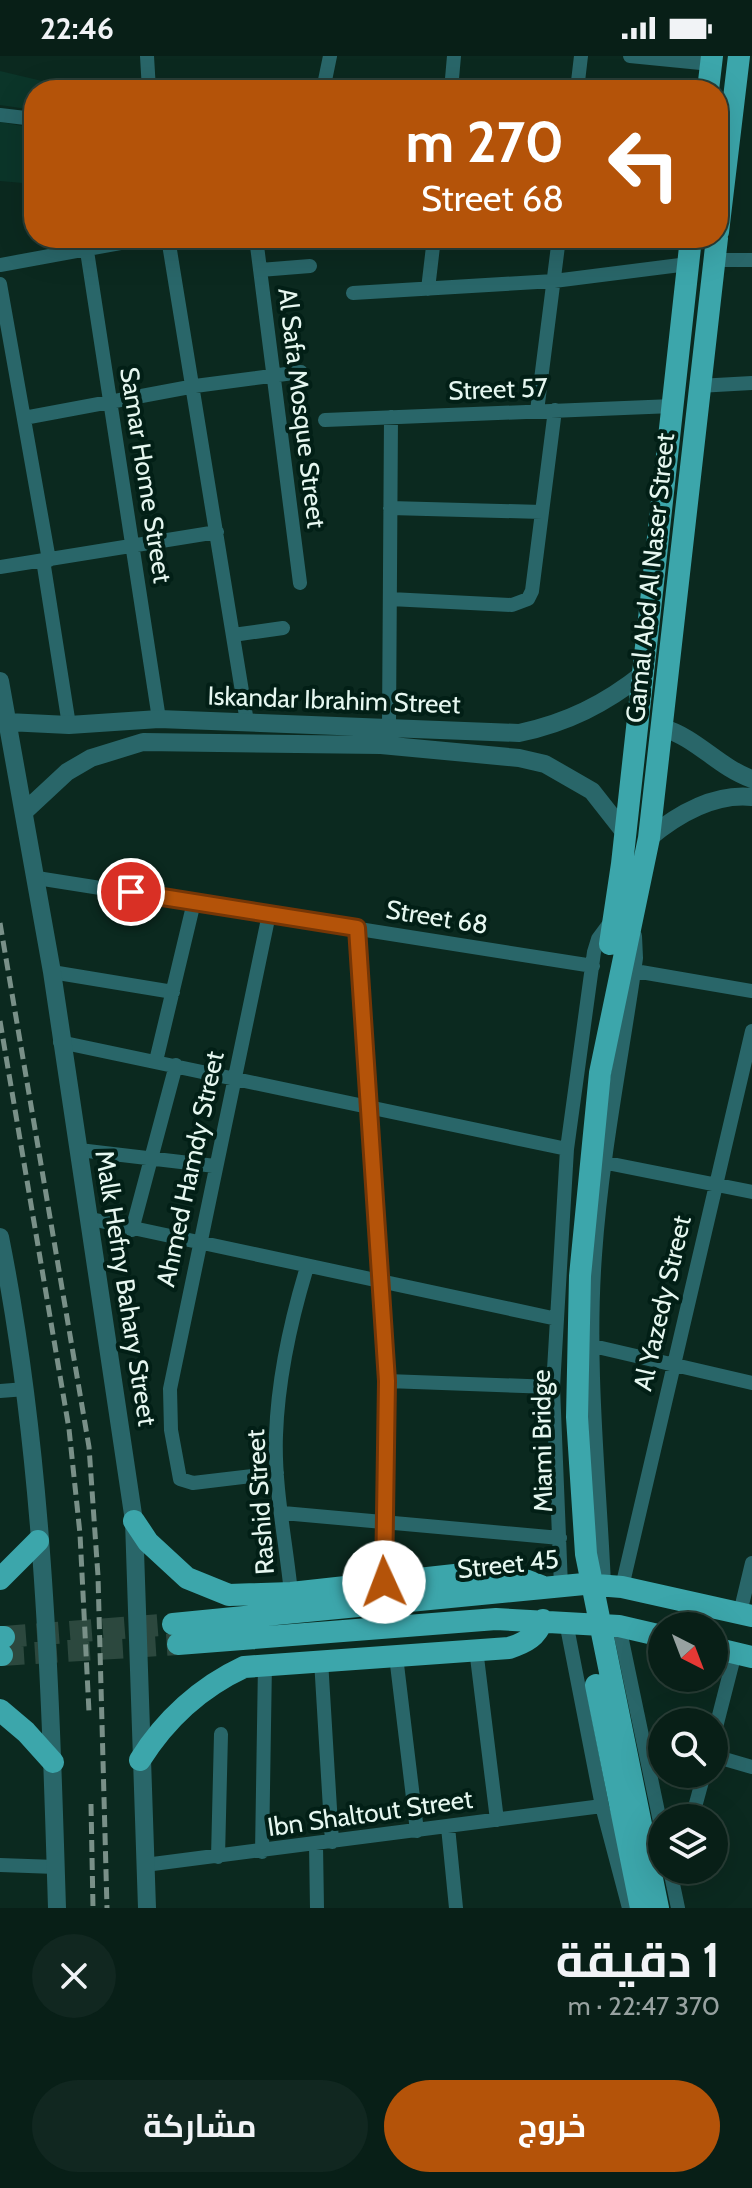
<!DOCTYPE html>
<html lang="ar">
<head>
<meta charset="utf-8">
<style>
  body { margin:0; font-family:Cabin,Cairo,sans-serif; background:#112720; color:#f1f3f6; direction:rtl; height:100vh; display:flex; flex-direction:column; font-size:30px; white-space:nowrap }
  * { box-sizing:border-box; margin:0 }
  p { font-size:26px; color:#98a2a1 }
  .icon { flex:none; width:44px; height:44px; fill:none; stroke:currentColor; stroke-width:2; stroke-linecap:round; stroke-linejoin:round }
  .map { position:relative; height:1852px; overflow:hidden; direction:ltr }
  .panel { display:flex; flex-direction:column; background:#081f17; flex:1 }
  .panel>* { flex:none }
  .guide { position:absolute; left:24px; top:24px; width:704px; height:168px; border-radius:32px; box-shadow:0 8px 32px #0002,0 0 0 2px #293d36; direction:rtl; background:#b45309; color:#fff; overflow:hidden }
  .needle { width:52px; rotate:138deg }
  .controls { position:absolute; left:648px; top:1556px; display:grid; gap:16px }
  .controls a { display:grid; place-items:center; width:80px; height:80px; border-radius:50%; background:#081f17; box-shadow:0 8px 32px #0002,0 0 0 2px #293d36; font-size:40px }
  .pin { position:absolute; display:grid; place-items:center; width:68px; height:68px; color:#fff; margin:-34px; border:4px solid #fff; border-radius:50%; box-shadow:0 2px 8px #0007 }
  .me { position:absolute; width:88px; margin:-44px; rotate:358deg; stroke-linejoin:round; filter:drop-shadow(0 0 6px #0008) }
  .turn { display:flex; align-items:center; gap:28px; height:168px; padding:0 32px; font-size:36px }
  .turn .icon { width:104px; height:104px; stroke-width:2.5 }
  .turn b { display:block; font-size:56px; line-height:68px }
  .round { display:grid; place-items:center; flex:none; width:84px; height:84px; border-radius:42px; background:#112720 }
  .summary { display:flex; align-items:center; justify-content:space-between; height:136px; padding:0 32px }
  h1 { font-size:48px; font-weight:700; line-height:60px }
  .action { display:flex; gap:16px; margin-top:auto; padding:16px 32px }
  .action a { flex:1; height:92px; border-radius:48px; background:#b45309; color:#fff; font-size:32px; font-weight:700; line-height:92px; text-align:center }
  .action a+a { background:#112720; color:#f1f3f6 }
  .status { display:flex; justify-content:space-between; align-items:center; height:56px; padding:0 40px; background:#081f17; direction:ltr }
  .status svg { height:22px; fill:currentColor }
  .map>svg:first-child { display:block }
  .built { fill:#0b3529 }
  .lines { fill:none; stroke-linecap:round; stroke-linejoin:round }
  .primary-tunnel { stroke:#2c483e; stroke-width:22; stroke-dasharray:22 11; stroke-linecap:butt }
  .minor { stroke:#296669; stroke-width:14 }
  .tertiary { stroke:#296669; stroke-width:18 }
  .primary { stroke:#3ca6ab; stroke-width:22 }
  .rail { stroke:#799088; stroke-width:5; stroke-dasharray:12 6; stroke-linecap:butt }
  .route-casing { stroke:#753606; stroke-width:20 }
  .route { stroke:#b45309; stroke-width:14 }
  .labels { text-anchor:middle; stroke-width:8; stroke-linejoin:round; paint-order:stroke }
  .street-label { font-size:26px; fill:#e6f7f0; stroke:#021f16 }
</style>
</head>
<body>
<div class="status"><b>22:46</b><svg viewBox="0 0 49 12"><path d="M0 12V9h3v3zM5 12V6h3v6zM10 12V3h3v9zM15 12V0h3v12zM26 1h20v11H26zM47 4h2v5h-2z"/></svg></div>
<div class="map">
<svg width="752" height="1852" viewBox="0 0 752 1852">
  <rect width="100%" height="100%" fill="#0b291f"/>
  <path class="built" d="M 0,15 L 80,34 L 34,34 L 34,54 L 0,49 Z
    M 0,66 L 34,72 L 34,128 L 0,125 Z"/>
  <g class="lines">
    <path class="primary-tunnel" d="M 4,1581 L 173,1568
      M 2,1599 L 178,1588"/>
    <path class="minor" d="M 147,0 L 149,34
      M 630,0 L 711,8
      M 323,34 L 330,0
      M 451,34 L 454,0
      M 577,34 L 581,0
      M 0,59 L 34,63
      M 85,182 L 159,663
      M 168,182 L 247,666
      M 256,182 L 300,527
      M 715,204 L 752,204
      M 0,209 L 148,182
      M 260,214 L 310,210
      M 0,228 L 49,504
      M 428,233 L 434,182
      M 353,237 L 554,225 L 688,208
      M 698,330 L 752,327
      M 537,355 L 559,182
      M 24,362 L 195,330 L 301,316
      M 325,364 L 673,350
      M 390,452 L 542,456
      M 43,504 L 69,669
      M 0,511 L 217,476
      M 390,543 L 512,549 L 528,543 L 532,535 L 555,354
      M 233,579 L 283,572
      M 389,670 L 391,361
      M 37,822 L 593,910
      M 269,858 L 170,1333 L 171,1374 L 180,1423 L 193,1427 L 277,1417
      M 357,872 L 387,1325 L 384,1526
      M 635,915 L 752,935
      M 52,916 L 173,936
      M 60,986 L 567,1093
      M 156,1005 L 194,846
      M 79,1094 L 215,1110
      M 602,1106 L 752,1136
      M 91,1163 L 557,1263
      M 132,1174 L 176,1009
      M 593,1290 L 752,1327
      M 387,1325 L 553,1331
      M 0,1335 L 26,1333
      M 283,1457 L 560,1482
      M 604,1528 C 599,1419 587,1308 595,1199 C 602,1098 622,1001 636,902 L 635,880
      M 561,1530 L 553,1331 L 567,1093 L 594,896 L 598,883 L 612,864
      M 622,1531 L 752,975
      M 291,1537 C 286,1486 274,1431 276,1379 C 278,1321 290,1267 307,1211
      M 740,1557 L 752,1507
      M 566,1566 L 602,1750 L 629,1852
      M 619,1570 L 662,1775
      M 476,1593 L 497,1764
      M 396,1600 L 417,1775
      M 321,1604 L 332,1786
      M 714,1679 L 735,1597
      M 714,1700 L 752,1711
      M 692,1762 L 704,1718
      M 448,1771 L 456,1852
      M 316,1789 L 317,1852
      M 262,1796 L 265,1607
      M 218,1801 L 221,1678
      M 0,1809 L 56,1811
      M 145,1809 L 602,1750
      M 670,1814 L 678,1852"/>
    <path class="tertiary" d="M 0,625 L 52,916 L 134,1465 L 147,1852
      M 7,666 L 69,669 L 159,663 L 519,677 C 567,667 605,648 644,617
      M 663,672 C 697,682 718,711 752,723
      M 24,756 L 67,716 L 91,702 L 143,686 L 381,689 L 519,702 L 545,708 L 592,735 L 625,777
      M 649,782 C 678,758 713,737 752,741
      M 0,1181 C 44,1401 50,1628 57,1852"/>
    <path class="primary" d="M 708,34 L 712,0
      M 718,176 L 739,0
      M 610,888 L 622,808 L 691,182
      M 134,1465 L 148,1486 L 187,1522 L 229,1539 L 291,1537 L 491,1515 L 504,1516 L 541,1530
      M 0,1523 L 38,1485
      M 173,1568 L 584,1528 L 622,1531 L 752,1560
      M 0,1581 L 4,1581
      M 178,1588 L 496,1563 L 619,1570 L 662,1580
      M 714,1592 L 752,1601
      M 0,1599 L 2,1599
      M 596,1629 L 641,1852
      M 0,1654 L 26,1676 L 53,1706
      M 140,1704 C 165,1664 201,1631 244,1611 L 509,1592 C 527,1586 536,1581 543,1564
      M 658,1852 L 586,1498 L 577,1361 L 580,1220 L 600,1017 L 649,782 L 717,182"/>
    <path class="rail" d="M 0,867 L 89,1391 L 98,1520 L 107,1852
      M 0,965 L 69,1373 L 80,1478 L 89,1656
      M 91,1748 L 93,1852"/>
  </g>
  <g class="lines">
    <g class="route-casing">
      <path id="route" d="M 131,836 L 357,872 L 387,1325 L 384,1526"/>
    </g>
    <use href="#route" class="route"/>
  </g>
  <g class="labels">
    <g class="street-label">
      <text transform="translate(498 333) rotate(-2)" y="9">Street 57</text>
      <text transform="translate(302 352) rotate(83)" y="9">Al Safa Mosque Street</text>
      <text transform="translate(146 419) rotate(81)" y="9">Samar Home Street</text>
      <text transform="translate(650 522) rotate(-84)" y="9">Gamal Abd Al Naser Street</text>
      <text transform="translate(334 644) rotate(2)" y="9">Iskandar Ibrahim Street</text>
      <text transform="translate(437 861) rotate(9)" y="9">Street 68</text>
      <text transform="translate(190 1113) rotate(-78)" y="9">Ahmed Hamdy Street</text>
      <text transform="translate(126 1232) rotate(81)" y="9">Malk Hefny Bahary Street</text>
      <text transform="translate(662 1247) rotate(-77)" y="9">Al Yazedy Street</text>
      <text transform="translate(542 1385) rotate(-91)" y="9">Miami Bridge</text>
      <text transform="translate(260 1446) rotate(-94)" y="9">Rashid Street</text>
      <text transform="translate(508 1508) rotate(-6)" y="9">Street 45</text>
      <text transform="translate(370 1757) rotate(-8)" y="9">Ibn Shaltout Street</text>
    </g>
  </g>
</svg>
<div class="controls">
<a><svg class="needle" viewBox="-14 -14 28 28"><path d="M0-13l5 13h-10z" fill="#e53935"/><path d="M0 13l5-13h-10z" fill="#98a2a1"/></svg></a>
<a><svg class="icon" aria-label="search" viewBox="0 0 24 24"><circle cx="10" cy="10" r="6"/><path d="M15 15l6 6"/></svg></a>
<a><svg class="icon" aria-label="layers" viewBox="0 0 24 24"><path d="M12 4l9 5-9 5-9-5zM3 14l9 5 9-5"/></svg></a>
</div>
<div class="pin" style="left:131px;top:836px;background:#d93025"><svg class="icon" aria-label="arrive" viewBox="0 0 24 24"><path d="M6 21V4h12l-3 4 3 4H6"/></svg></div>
<svg class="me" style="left:384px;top:1526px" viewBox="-20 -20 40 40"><circle r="19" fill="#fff"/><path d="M0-13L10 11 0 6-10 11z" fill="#b45309"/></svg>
<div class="guide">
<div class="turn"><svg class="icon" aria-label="left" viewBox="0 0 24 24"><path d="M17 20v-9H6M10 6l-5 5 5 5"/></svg><div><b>270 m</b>Street 68</div></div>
</div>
</div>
<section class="panel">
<div class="summary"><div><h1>1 دقيقة</h1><p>370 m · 22:47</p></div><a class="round"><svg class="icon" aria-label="close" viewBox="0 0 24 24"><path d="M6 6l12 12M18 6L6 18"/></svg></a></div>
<div class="action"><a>خروج</a><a>مشاركة</a></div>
</section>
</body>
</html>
